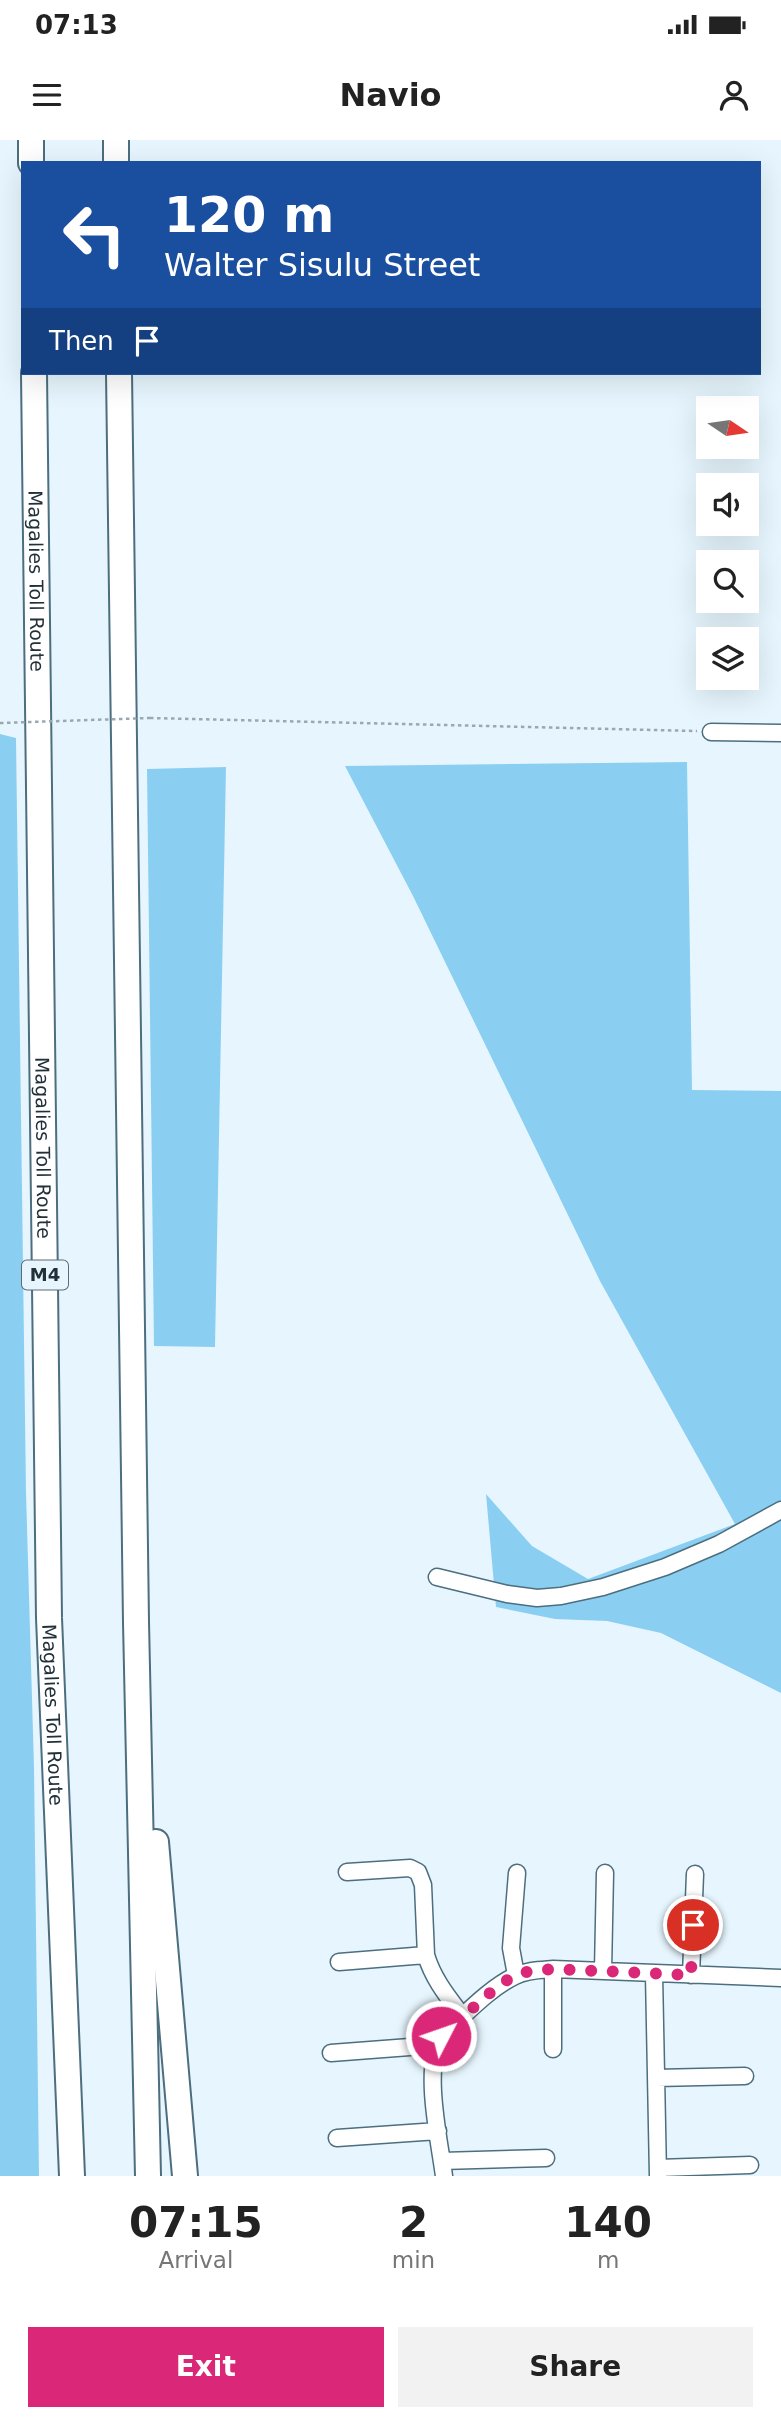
<!DOCTYPE html>
<html lang="en">
<head>
<meta charset="utf-8">
<style>
  body { margin:0; font-family:"DejaVu Sans",sans-serif; background:#f2f2f2; color:#222; height:100vh; display:flex; flex-direction:column; font-size:26px; white-space:nowrap }
  * { box-sizing:border-box; margin:0 }
  p { font-size:23px; color:#767676 }
  .icon { flex:none; width:38px; height:38px; fill:none; stroke:currentColor; stroke-width:2; stroke-linecap:round; stroke-linejoin:round }
  .map { position:relative; height:2036px; overflow:hidden }
  .details { display:flex; flex-direction:column; background:#fff; flex:1 }
  .details>* { flex:none }
  .banner { position:absolute; left:21px; top:21px; width:740px; height:214px; border-radius:0px; box-shadow:0 7px 28px #0002; background:#1a4fa0; color:#fff; overflow:hidden }
  .needle { width:46px; rotate:103deg }
  .buttons { position:absolute; left:696px; top:256px; display:grid; gap:14px }
  .buttons a { display:grid; place-items:center; width:63px; height:63px; border-radius:0px; background:#fff; box-shadow:0 7px 28px #0002; font-size:35px }
  .pin { position:absolute; display:grid; place-items:center; width:60px; height:60px; color:#fff; margin:-30px; border:4px solid #fff; border-radius:50%; box-shadow:0 2px 7px #0007 }
  .me { position:absolute; width:77px; margin:-38px; rotate:49deg; stroke-linejoin:round; filter:drop-shadow(0 0 5px #0008) }
  .turn { display:flex; align-items:center; gap:24px; height:147px; padding:0 28px; font-size:32px }
  .turn .icon { width:91px; height:91px; stroke-width:2.5 }
  .turn b { display:block; font-size:49px; line-height:60px }
  .then { display:flex; align-items:center; height:66px; padding:0 28px; background:#0003; gap:14px; font-size:26px }
  .eta { display:flex; justify-content:space-evenly; align-items:center; height:119px; text-align:center }
  .eta b { font-size:42px; font-weight:800; line-height:49px }
  .action { display:flex; gap:14px; margin-top:auto; padding:14px 28px }
  .action a { flex:1; height:80px; border-radius:0px; background:#db2777; color:#fff; font-size:28px; font-weight:800; line-height:80px; text-align:center }
  .action a+a { background:#f2f2f2; color:#222 }
  .status { display:flex; justify-content:space-between; align-items:center; height:49px; padding:0 35px; background:#fff; direction:ltr }
  .status svg { height:19px; fill:currentColor }
  header { display:flex; justify-content:space-between; align-items:center; height:91px; padding:0 28px; background:#fff; font-size:32px; font-weight:800 }
  .map>svg:first-child { display:block }
  .green { fill:#8acff2 }
  .lines { fill:none; stroke-linecap:round; stroke-linejoin:round }
  .minor-casing { stroke:#4c6e7f; stroke-width:19 }
  .highway-casing { stroke:#4c6e7f; stroke-width:28 }
  .path { stroke:#9aa9b1; stroke-width:2.5; stroke-dasharray:3.5 3.5; stroke-linecap:butt }
  .minor { stroke:#fff; stroke-width:16 }
  .highway { stroke:#fff; stroke-width:24 }
  .path-bridge { stroke:#9aa9b1; stroke-width:2.5; stroke-dasharray:3.5 3.5; stroke-linecap:butt }
  .route { stroke:#db2777; stroke-width:12; stroke-dasharray:0 21.6 }
  .labels { text-anchor:middle; stroke-width:6; stroke-linejoin:round; paint-order:stroke }
  .shield { fill:#e7f6fe; stroke:#5d6b73; stroke-width:2 }
  .shield-label { font-size:18px; font-weight:bold; fill:#223038 }
  .street-label { font-size:19px; fill:#223038; stroke:#e7f6fe }
</style>
</head>
<body>
<div class="status"><b>07:13</b><svg viewBox="0 0 49 12"><path d="M0 12V9h3v3zM5 12V6h3v6zM10 12V3h3v9zM15 12V0h3v12zM26 1h20v11H26zM47 4h2v5h-2z"/></svg></div>
<header><svg class="icon" aria-label="menu" viewBox="0 0 24 24"><path d="M4 6h16M4 12h16M4 18h16"/></svg>Navio<svg class="icon" aria-label="person" viewBox="0 0 24 24"><circle cx="12" cy="8" r="4"/><path d="M4 21q1-7 8-7t8 7"/></svg></header>
<div class="map">
<svg width="781" height="2036" viewBox="0 0 781 2036">
  <rect width="100%" height="100%" fill="#e7f6fe"/>
  <path class="green" d="M 0,594 L 16,598 L 26,1352 L 34,1627 L 39,2036 L 0,2036 Z
    M 687,622 L 692,950 L 781,951 L 781,1553 L 661,1493 L 607,1481 L 555,1479 L 496,1467 L 486,1354 L 532,1406 L 588,1439 L 735,1384 L 600,1141 L 413,756 L 345,626 Z
    M 226,627 L 215,1207 L 154,1206 L 147,629 Z"/>
  <g class="lines">
    <g class="minor-casing">
      <path id="minor" d="M 711,592 L 781,593
        M 437,1437 L 507,1454 L 537,1458 L 561,1456 L 603,1447 L 665,1427 L 719,1404 L 781,1370
        M 347,1732 L 410,1728 L 418,1732 L 423,1745 L 426,1815 C 433,1839 448,1857 463,1877
        M 339,1822 L 426,1815
        M 603,1831 L 605,1733
        M 654,1834 L 658,2036
        M 516,1835 L 511,1808 L 517,1733
        M 691,1835 L 695,1734
        M 553,1909 L 553,1829
        M 331,1913 L 436,1905
        M 656,1938 L 745,1936
        M 337,1998 L 438,1991
        M 442,2021 L 546,2018
        M 658,2028 L 750,2025
        M 444,2036 C 439,1998 423,1929 441,1896 C 464,1876 488,1849 515,1836 C 527,1830 540,1830 553,1829 L 781,1838"/>
    </g>
    <g class="highway-casing">
      <g id="highway">
        <path d="M 31,0 L 31,23"/>
        <path d="M 116,0 L 116,23"/>
        <path id="s1" d="M 34,233 L 49,1478 L 72,2036"/>
        <path d="M 119,233 L 136,1482 L 148,2036"/>
        <path d="M 156,1702 L 185,2036"/>
      </g>
    </g>
    <path class="path" d="M 150,578 L 697,591"/>
    <use href="#minor" class="minor"/>
    <use href="#highway" class="highway"/>
    <path class="path-bridge" d="M 0,583 L 150,578"/>
  </g>
  <g class="lines">
    <path class="route" d="M 441,1896 L 499,1845 L 516,1835 L 530,1831 L 553,1829 L 691,1835 L 693,1785"/>
  </g>
  <g class="labels">
    <rect class="shield" x="22" y="1120.5" width="46" height="29" rx="5"/>
    <g class="shield-label">
      <text x="45" y="1141">M4</text>
    </g>
    <g class="street-label">
      <text dy="7" stroke="none"><textPath href="#s1" startOffset="208">Magalies Toll Route</textPath></text>
      <text dy="7" stroke="none"><textPath href="#s1" startOffset="775">Magalies Toll Route</textPath></text>
      <text dy="7" stroke="none"><textPath href="#s1" startOffset="1342">Magalies Toll Route</textPath></text>
    </g>
  </g>
</svg>
<div class="buttons">
<a><svg class="needle" viewBox="-14 -14 28 28"><path d="M0-13l5 13h-10z" fill="#e53935"/><path d="M0 13l5-13h-10z" fill="#767676"/></svg></a>
<a><svg class="icon" aria-label="sound" viewBox="0 0 24 24"><path d="M4 9h4l5-4v14l-5-4H4zM17 9q2 3 0 6"/></svg></a>
<a><svg class="icon" aria-label="search" viewBox="0 0 24 24"><circle cx="10" cy="10" r="6"/><path d="M15 15l6 6"/></svg></a>
<a><svg class="icon" aria-label="layers" viewBox="0 0 24 24"><path d="M12 4l9 5-9 5-9-5zM3 14l9 5 9-5"/></svg></a>
</div>
<div class="pin" style="left:693px;top:1785px;background:#d93025"><svg class="icon" aria-label="arrive" viewBox="0 0 24 24"><path d="M6 21V4h12l-3 4 3 4H6"/></svg></div>
<svg class="me" style="left:441px;top:1896px" viewBox="-20 -20 40 40"><circle r="17" fill="#db2777" stroke="#fff" stroke-width="3"/><path d="M0-11L8 9 0 5-8 9z" fill="#fff"/></svg>
<div class="banner">
<div class="turn"><svg class="icon" aria-label="left" viewBox="0 0 24 24"><path d="M17 20v-9H6M10 6l-5 5 5 5"/></svg><div><b>120 m</b>Walter Sisulu Street</div></div>
<div class="then">Then<svg class="icon" aria-label="arrive" viewBox="0 0 24 24"><path d="M6 21V4h12l-3 4 3 4H6"/></svg></div>
</div>
</div>
<section class="details">
<div class="eta">
<div><b>07:15</b><p>Arrival</p></div>
<div><b>2</b><p>min</p></div>
<div><b>140</b><p>m</p></div>
</div>
<div class="action"><a>Exit</a><a>Share</a></div>
</section>
</body>
</html>
